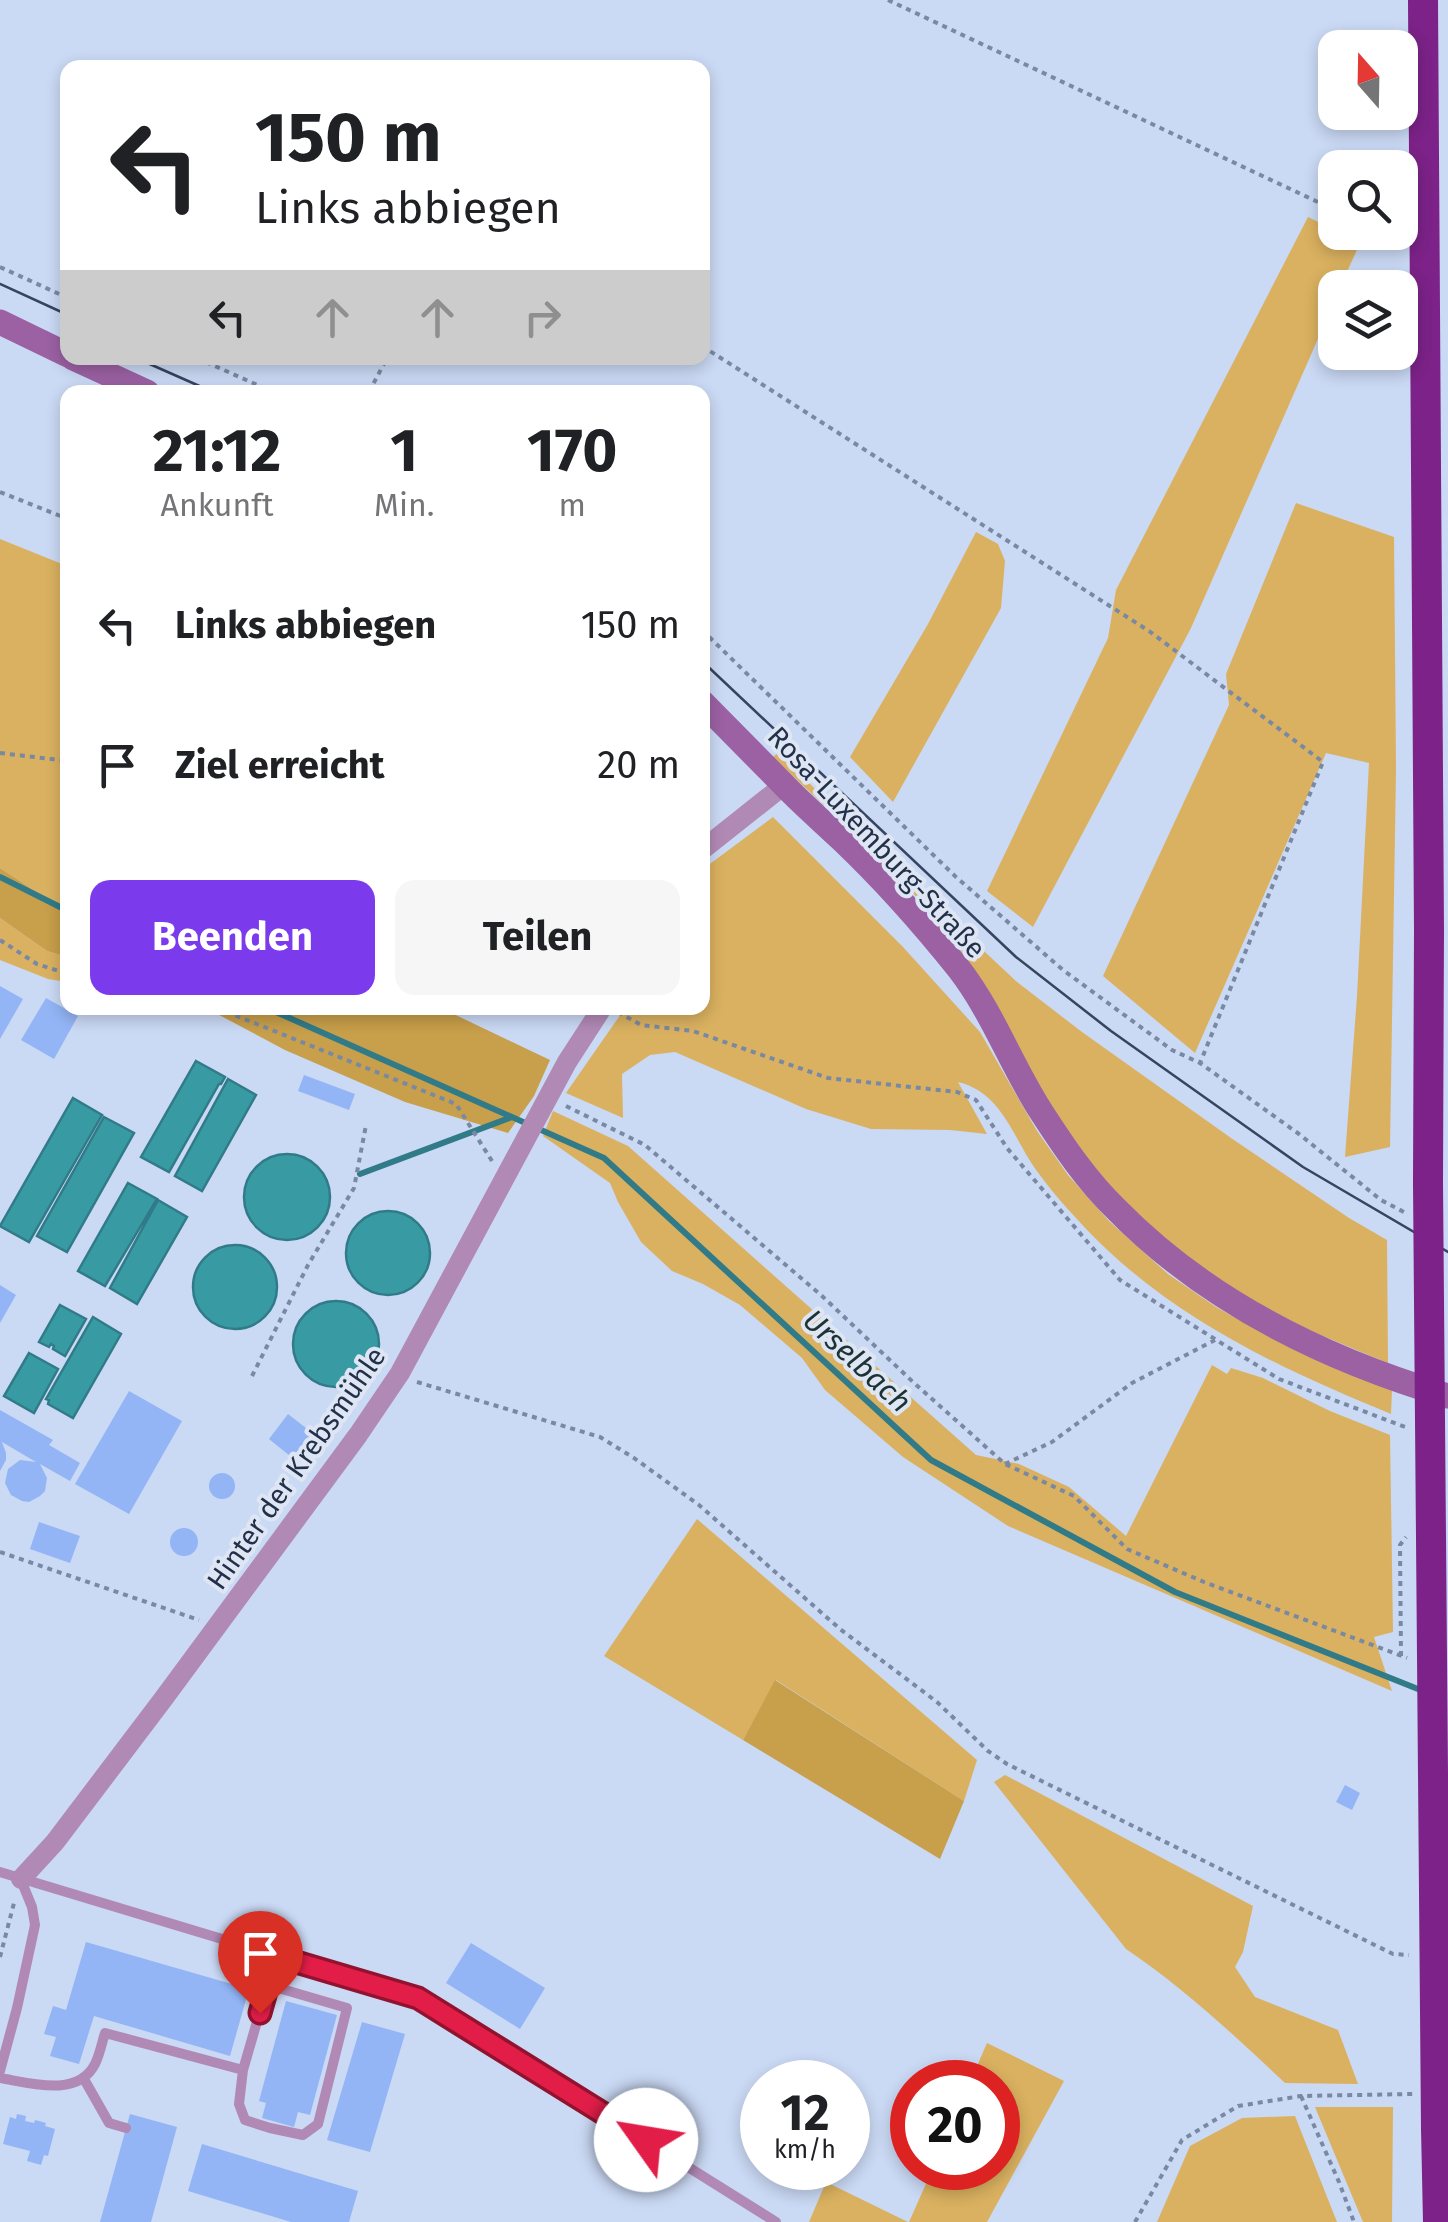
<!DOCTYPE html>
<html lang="de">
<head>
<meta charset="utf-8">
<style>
  body { margin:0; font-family:"Fira Sans",sans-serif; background:#f6f6f6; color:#202124; height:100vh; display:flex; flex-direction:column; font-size:38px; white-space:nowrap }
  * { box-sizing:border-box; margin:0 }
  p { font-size:32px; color:#757577 }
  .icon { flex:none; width:55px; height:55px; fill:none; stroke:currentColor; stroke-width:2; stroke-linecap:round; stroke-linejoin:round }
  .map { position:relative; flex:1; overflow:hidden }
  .side { position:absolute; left:60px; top:385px; width:650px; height:630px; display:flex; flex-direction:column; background:#fff; border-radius:20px; box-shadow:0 5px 15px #0003 }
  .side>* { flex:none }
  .top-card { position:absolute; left:60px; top:60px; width:650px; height:305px; border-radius:20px; box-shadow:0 5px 15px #0003; background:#fff; color:#202124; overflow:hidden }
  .needle { width:65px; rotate:340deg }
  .buttons { position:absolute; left:1318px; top:30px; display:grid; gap:20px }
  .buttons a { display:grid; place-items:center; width:100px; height:100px; border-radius:20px; background:#fff; box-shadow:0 5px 15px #0003; font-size:50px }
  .speed { position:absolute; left:740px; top:2060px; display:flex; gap:20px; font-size:50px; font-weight:700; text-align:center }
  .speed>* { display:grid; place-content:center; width:130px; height:130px; border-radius:50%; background:#fff; box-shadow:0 5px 15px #0003; line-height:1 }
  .speed small { font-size:25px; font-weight:400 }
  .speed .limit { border:15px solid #d22; background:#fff; color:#111 }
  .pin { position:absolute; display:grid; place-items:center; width:85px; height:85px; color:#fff; margin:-102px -42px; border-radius:50% 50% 50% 0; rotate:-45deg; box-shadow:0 0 10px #0007 }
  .pin .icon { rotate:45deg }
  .me { position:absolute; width:110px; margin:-55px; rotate:302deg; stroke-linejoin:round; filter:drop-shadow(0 0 8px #0008) }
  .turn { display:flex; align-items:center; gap:35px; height:210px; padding:0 30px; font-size:45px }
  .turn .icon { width:130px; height:130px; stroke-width:2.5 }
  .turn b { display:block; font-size:70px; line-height:85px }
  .lanes { display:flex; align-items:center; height:95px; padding:0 30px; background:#0003; justify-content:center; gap:50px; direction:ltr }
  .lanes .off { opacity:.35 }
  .eta { display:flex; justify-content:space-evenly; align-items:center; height:170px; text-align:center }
  .eta b { font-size:60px; font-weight:700; line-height:70px }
  .cta { display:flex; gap:20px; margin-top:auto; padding:20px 30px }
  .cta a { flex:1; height:115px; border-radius:20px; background:#7c3aed; color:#fff; font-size:40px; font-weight:700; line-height:115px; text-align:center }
  .cta a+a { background:#f6f6f6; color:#202124 }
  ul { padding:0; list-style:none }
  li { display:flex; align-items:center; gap:30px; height:140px; padding:0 30px }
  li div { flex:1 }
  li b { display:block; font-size:38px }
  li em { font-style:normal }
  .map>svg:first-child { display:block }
  .green { fill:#dab160 }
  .forest { fill:#c89f4a }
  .water { fill:#389ba4; stroke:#317b89; stroke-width:2.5 }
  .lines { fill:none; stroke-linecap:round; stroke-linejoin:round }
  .stream { stroke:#317b89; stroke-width:6 }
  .building { fill:#93b5f6 }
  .path { stroke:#7a89a3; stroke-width:4; stroke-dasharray:5 5; stroke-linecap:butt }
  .service { stroke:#b189b5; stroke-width:10 }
  .minor { stroke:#b189b5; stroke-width:20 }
  .secondary { stroke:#9b61a3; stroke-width:25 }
  .motorway { stroke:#7c2288; stroke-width:30 }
  .tram { stroke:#36445f; stroke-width:2.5 }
  .motorway-bridge { stroke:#7c2288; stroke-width:30 }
  .route-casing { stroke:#92132f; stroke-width:25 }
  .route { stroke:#e11d48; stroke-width:18 }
  .labels { text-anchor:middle; stroke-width:8; stroke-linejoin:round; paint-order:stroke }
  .street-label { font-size:28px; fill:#22304a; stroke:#dee5f3 }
  .water-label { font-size:30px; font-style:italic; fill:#1c3234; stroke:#dee5f3 }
</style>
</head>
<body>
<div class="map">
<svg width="1448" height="2222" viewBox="0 0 1448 2222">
  <rect width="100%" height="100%" fill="#cad9f4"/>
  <path class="green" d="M 1308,217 L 1335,230 L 1335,232 L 1342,233 L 1361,241 L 1340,287 L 1335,288 L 1335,300 L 1191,628 L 1033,927 L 987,891 L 1108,638 L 1116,590 Z
    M 1296,503 L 1394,537 L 1396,769 L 1390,1147 L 1345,1157 L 1357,996 L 1369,763 L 1326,753 L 1195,1053 L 1103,976 L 1229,705 L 1226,674 Z
    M 976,532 L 998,544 L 1005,561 L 1001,608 L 893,802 L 850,757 L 928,624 Z
    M 0,539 L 67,566 L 67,912 L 0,868 Z
    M 779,752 L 860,835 L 1017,982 L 1082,1032 L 1231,1138 L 1349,1218 L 1387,1240 L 1388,1363 C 1332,1340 1275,1318 1224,1284 C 1151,1236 1092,1173 1046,1099 C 1015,1050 993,995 959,948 C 906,877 837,819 773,757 Z
    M 773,817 L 903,947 L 980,1032 L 1037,1131 L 1068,1175 L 1109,1221 L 1168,1274 L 1216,1307 L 1254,1328 L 1392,1389 L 1391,1414 C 1283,1370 1174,1319 1091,1234 C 1071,1213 1048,1188 1032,1164 C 1011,1131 999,1092 958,1082 L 987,1134 L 950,1130 L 871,1129 L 806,1109 L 675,1052 L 650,1055 L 622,1074 L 623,1118 L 566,1093 L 625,1008 L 702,1008 L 703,869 Z
    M 0,918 L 47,951 L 67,957 L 67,982 L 48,979 L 0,960 Z
    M 553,1111 L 628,1146 L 976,1455 L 1019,1464 L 1069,1487 L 1126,1536 L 1212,1365 L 1227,1374 L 1231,1368 L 1263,1378 L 1330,1411 L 1390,1435 L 1393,1632 L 1374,1637 L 1392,1691 L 1008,1526 L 903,1457 L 825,1390 L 802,1358 L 740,1305 L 703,1284 L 672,1271 L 641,1242 L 618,1202 L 610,1183 L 543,1136 Z
    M 697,1519 L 977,1760 L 964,1801 L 776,1680 L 743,1740 L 604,1656 Z
    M 1005,1775 L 1253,1906 L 1243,1952 L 1235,1967 L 1255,1997 L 1338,2030 L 1358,2084 L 1285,2083 C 1235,2036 1184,1988 1126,1949 L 994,1782 Z
    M 987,2043 L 1064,2081 L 987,2222 L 909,2222 L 933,2168 L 998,2168 L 998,2082 L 970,2082 Z
    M 1315,2107 L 1393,2107 L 1392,2222 L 1363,2222 Z
    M 1295,2116 L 1337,2222 L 1157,2222 L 1190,2146 L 1242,2118 Z
    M 826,2182 L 908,2222 L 809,2222 Z"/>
  <path class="forest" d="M 0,868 L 67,912 L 67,957 L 47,951 L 0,918 Z
    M 206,1008 L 441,1008 L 550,1060 L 534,1096 L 508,1133 L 405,1102 L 285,1050 Z
    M 775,1680 L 964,1801 L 940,1859 L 743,1740 Z"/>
  <path class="water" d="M 196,1061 L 225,1077 L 221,1084 L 219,1084 L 169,1172 L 141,1157 Z
    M 228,1079 L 256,1095 L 202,1191 L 175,1176 Z
    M 73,1098 L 102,1115 L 29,1242 L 0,1226 Z
    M 104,1117 L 134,1133 L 67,1252 L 37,1236 Z
    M244 1197a43 43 0 1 1 86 0a43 43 0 1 1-86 0Z
    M 128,1183 L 157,1199 L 105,1286 L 78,1271 Z
    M 158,1200 L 187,1217 L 137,1304 L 110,1288 Z
    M346 1253a42 42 0 1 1 84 0a42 42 0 1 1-84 0Z
    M193 1287a42 42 0 1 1 84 0a42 42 0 1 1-84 0Z
    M293 1344a43 43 0 1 1 86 0a43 43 0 1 1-86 0Z
    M 60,1305 L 86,1319 L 65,1356 L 53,1349 L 54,1346 L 51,1344 L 49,1347 L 39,1342 Z
    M 93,1317 L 121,1334 L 73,1418 L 48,1404 L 49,1400 L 46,1399 Z
    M 29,1353 L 58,1369 L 34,1413 L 4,1396 Z"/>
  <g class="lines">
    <path class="stream" d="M 0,877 L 68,911
      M 267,1008 L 604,1158 L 931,1460 L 1175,1592 L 1423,1691
      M 360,1174 L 512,1117"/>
  </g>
  <path class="building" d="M 0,986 L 23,999 L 0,1039 Z
    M 46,998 L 78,1016 L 54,1059 L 21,1040 Z
    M 304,1075 L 355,1094 L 349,1110 L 298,1091 Z
    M 0,1285 L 16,1295 L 0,1323 Z
    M 129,1391 L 182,1421 L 129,1514 L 75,1484 Z
    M 0,1410 L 53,1440 L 49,1445 L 80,1463 L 70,1481 L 40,1464 L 47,1478 L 45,1491 L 40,1496 L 29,1502 L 22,1501 L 11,1495 L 5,1483 L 8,1469 L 20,1460 L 36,1462 L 2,1442 L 6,1453 L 6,1460 L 0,1471 Z
    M 288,1414 L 315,1435 L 295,1460 L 269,1439 Z
    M209 1486a13 13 0 1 1 26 0a13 13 0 1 1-26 0Z
    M 39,1522 L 80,1536 L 70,1563 L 30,1549 Z
    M170 1542a14 14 0 1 1 28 0a14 14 0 1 1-28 0Z
    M 1345,1785 L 1360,1793 L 1352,1810 L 1336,1802 Z
    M 86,1942 L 249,1989 L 230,2056 L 94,2016 L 79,2064 L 50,2056 L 56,2037 L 44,2034 L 53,2006 L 66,2010 Z
    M 471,1943 L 545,1988 L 520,2029 L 446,1983 Z
    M 286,2001 L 337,2015 L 310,2115 L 298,2112 L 294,2127 L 262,2118 L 266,2103 L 259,2101 Z
    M 362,2022 L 405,2034 L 370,2152 L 327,2140 Z
    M 17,2114 L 26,2116 L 25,2121 L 34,2123 L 35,2120 L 46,2123 L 45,2126 L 55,2129 L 48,2156 L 44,2155 L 41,2165 L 27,2161 L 30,2151 L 3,2144 L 10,2117 L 16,2119 Z
    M 130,2114 L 177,2127 L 151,2222 L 100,2222 Z
    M 202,2144 L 358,2191 L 349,2222 L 291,2222 L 188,2191 Z"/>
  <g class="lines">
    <path class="path" d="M 888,0 L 1335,210
      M 0,267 L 68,298
      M 702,346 L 1149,631 L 1323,762 L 1200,1063
      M 197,358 L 273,392
      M 369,392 L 387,358
      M 0,492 L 68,519
      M 702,630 L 956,877 L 1063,970 L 1172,1050 L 1200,1063 L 1299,1134 L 1381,1200 L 1404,1212
      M 0,753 L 68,761
      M 0,940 L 37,964 L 68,974
      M 217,1008 L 456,1104 L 492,1161
      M 618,1012 L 641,1025 L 693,1031 L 828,1078 L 957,1092 L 976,1100 L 1007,1148 L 1120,1280 L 1279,1379 L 1405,1427
      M 566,1106 L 645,1145 L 821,1295 L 913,1382 L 1005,1464 L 1074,1496 L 1127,1549 L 1204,1582 L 1407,1658
      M 252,1376 L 308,1265 L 354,1188 L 366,1125
      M 417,1382 L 600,1437 L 634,1458 L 699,1505 L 840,1629 L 937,1702 L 988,1751 L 1007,1764 L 1393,1954 L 1409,1955
      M 1005,1464 L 1052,1442 L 1132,1383 L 1215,1340
      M 0,1552 L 199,1620
      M 1401,1656 L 1400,1545 L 1406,1537
      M 0,1957 L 14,1903
      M 1301,2096 L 1339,2182 L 1354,2222
      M 1135,2222 L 1182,2140 L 1238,2106 L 1301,2096 L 1413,2094"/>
    <path class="service" d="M 0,1872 L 418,1998 L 776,2222
      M 268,1985 L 347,2008 L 318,2124 L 303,2135 L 270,2128 L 245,2120 L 239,2104 L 243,2070 L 276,1956
      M 0,2071 L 17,2008 L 35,1925 L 32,1907 L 21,1880
      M 0,2078 C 30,2083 78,2098 95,2064 C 100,2054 102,2042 105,2033 L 243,2070
      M 84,2079 L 109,2123 L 126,2128"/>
    <path class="minor" d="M 702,850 L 784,785
      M 21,1879 L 55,1842 L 164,1698 L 358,1435 L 400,1373 L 567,1062 L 602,1008"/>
    <path class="secondary" d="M 0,322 L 68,355
      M 73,358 L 147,392
      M 702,702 C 729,729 755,756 782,783 C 801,803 822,821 842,840 C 884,880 923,924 959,969 C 993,1013 1012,1067 1042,1113 C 1064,1147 1087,1181 1116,1209 C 1207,1302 1324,1359 1448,1396"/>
    <path class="motorway" d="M 1423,0 L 1429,930 L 1428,1183
      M 1436,2128 L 1438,2222"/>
    <path class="tram" d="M 0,284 L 68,315
      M 136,358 L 213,392
      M 702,661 L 1016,957 L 1111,1031 L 1303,1167 L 1448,1252"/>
    <path class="motorway-bridge" d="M 1428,1183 L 1436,2128"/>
  </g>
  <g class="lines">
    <g class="route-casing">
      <path id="route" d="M 260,2013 L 276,1956 L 418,1998 L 646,2140"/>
    </g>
    <use href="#route" class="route"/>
  </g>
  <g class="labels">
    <g class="street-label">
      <text transform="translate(877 842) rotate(47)" y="10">Rosa-Luxemburg-Straße</text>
      <text transform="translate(296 1468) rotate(-55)" y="10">Hinter der Krebsmühle</text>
    </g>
    <g class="water-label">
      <text transform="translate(857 1361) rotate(43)" y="10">Urselbach</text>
    </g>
  </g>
</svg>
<div class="buttons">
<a><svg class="needle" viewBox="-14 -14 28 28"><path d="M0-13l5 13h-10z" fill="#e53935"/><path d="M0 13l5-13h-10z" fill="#757577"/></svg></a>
<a><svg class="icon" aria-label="search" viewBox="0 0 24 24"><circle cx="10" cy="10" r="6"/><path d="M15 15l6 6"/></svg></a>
<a><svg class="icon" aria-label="layers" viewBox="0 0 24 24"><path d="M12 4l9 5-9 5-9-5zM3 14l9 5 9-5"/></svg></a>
</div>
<div class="speed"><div>12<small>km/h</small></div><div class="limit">20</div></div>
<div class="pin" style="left:260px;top:2013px;background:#d93025"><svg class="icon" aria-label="arrive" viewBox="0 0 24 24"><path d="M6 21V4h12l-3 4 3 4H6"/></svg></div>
<svg class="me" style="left:646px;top:2140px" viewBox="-20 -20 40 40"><circle r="19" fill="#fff"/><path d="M0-13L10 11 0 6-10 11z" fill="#e11d48"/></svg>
<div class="top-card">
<div class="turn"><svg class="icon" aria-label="left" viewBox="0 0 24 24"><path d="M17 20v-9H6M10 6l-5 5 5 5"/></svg><div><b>150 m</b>Links abbiegen</div></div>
<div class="lanes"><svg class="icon" aria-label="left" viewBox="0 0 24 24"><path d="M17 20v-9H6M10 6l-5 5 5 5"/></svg><svg class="icon off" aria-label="ahead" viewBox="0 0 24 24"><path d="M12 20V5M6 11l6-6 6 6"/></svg><svg class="icon off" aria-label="ahead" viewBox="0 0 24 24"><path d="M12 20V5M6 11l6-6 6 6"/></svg><svg class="icon off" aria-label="right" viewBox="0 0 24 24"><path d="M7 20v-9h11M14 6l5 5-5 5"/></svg></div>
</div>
<section class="side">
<div class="eta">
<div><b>21:12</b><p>Ankunft</p></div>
<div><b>1</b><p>Min.</p></div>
<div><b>170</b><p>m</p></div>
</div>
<ul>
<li><svg class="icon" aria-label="left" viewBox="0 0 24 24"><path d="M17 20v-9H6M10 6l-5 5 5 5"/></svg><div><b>Links abbiegen</b></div><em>150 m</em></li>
<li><svg class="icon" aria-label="arrive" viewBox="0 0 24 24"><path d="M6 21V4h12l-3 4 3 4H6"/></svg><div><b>Ziel erreicht</b></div><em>20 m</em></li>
</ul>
<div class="cta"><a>Beenden</a><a>Teilen</a></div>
</section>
</div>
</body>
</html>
